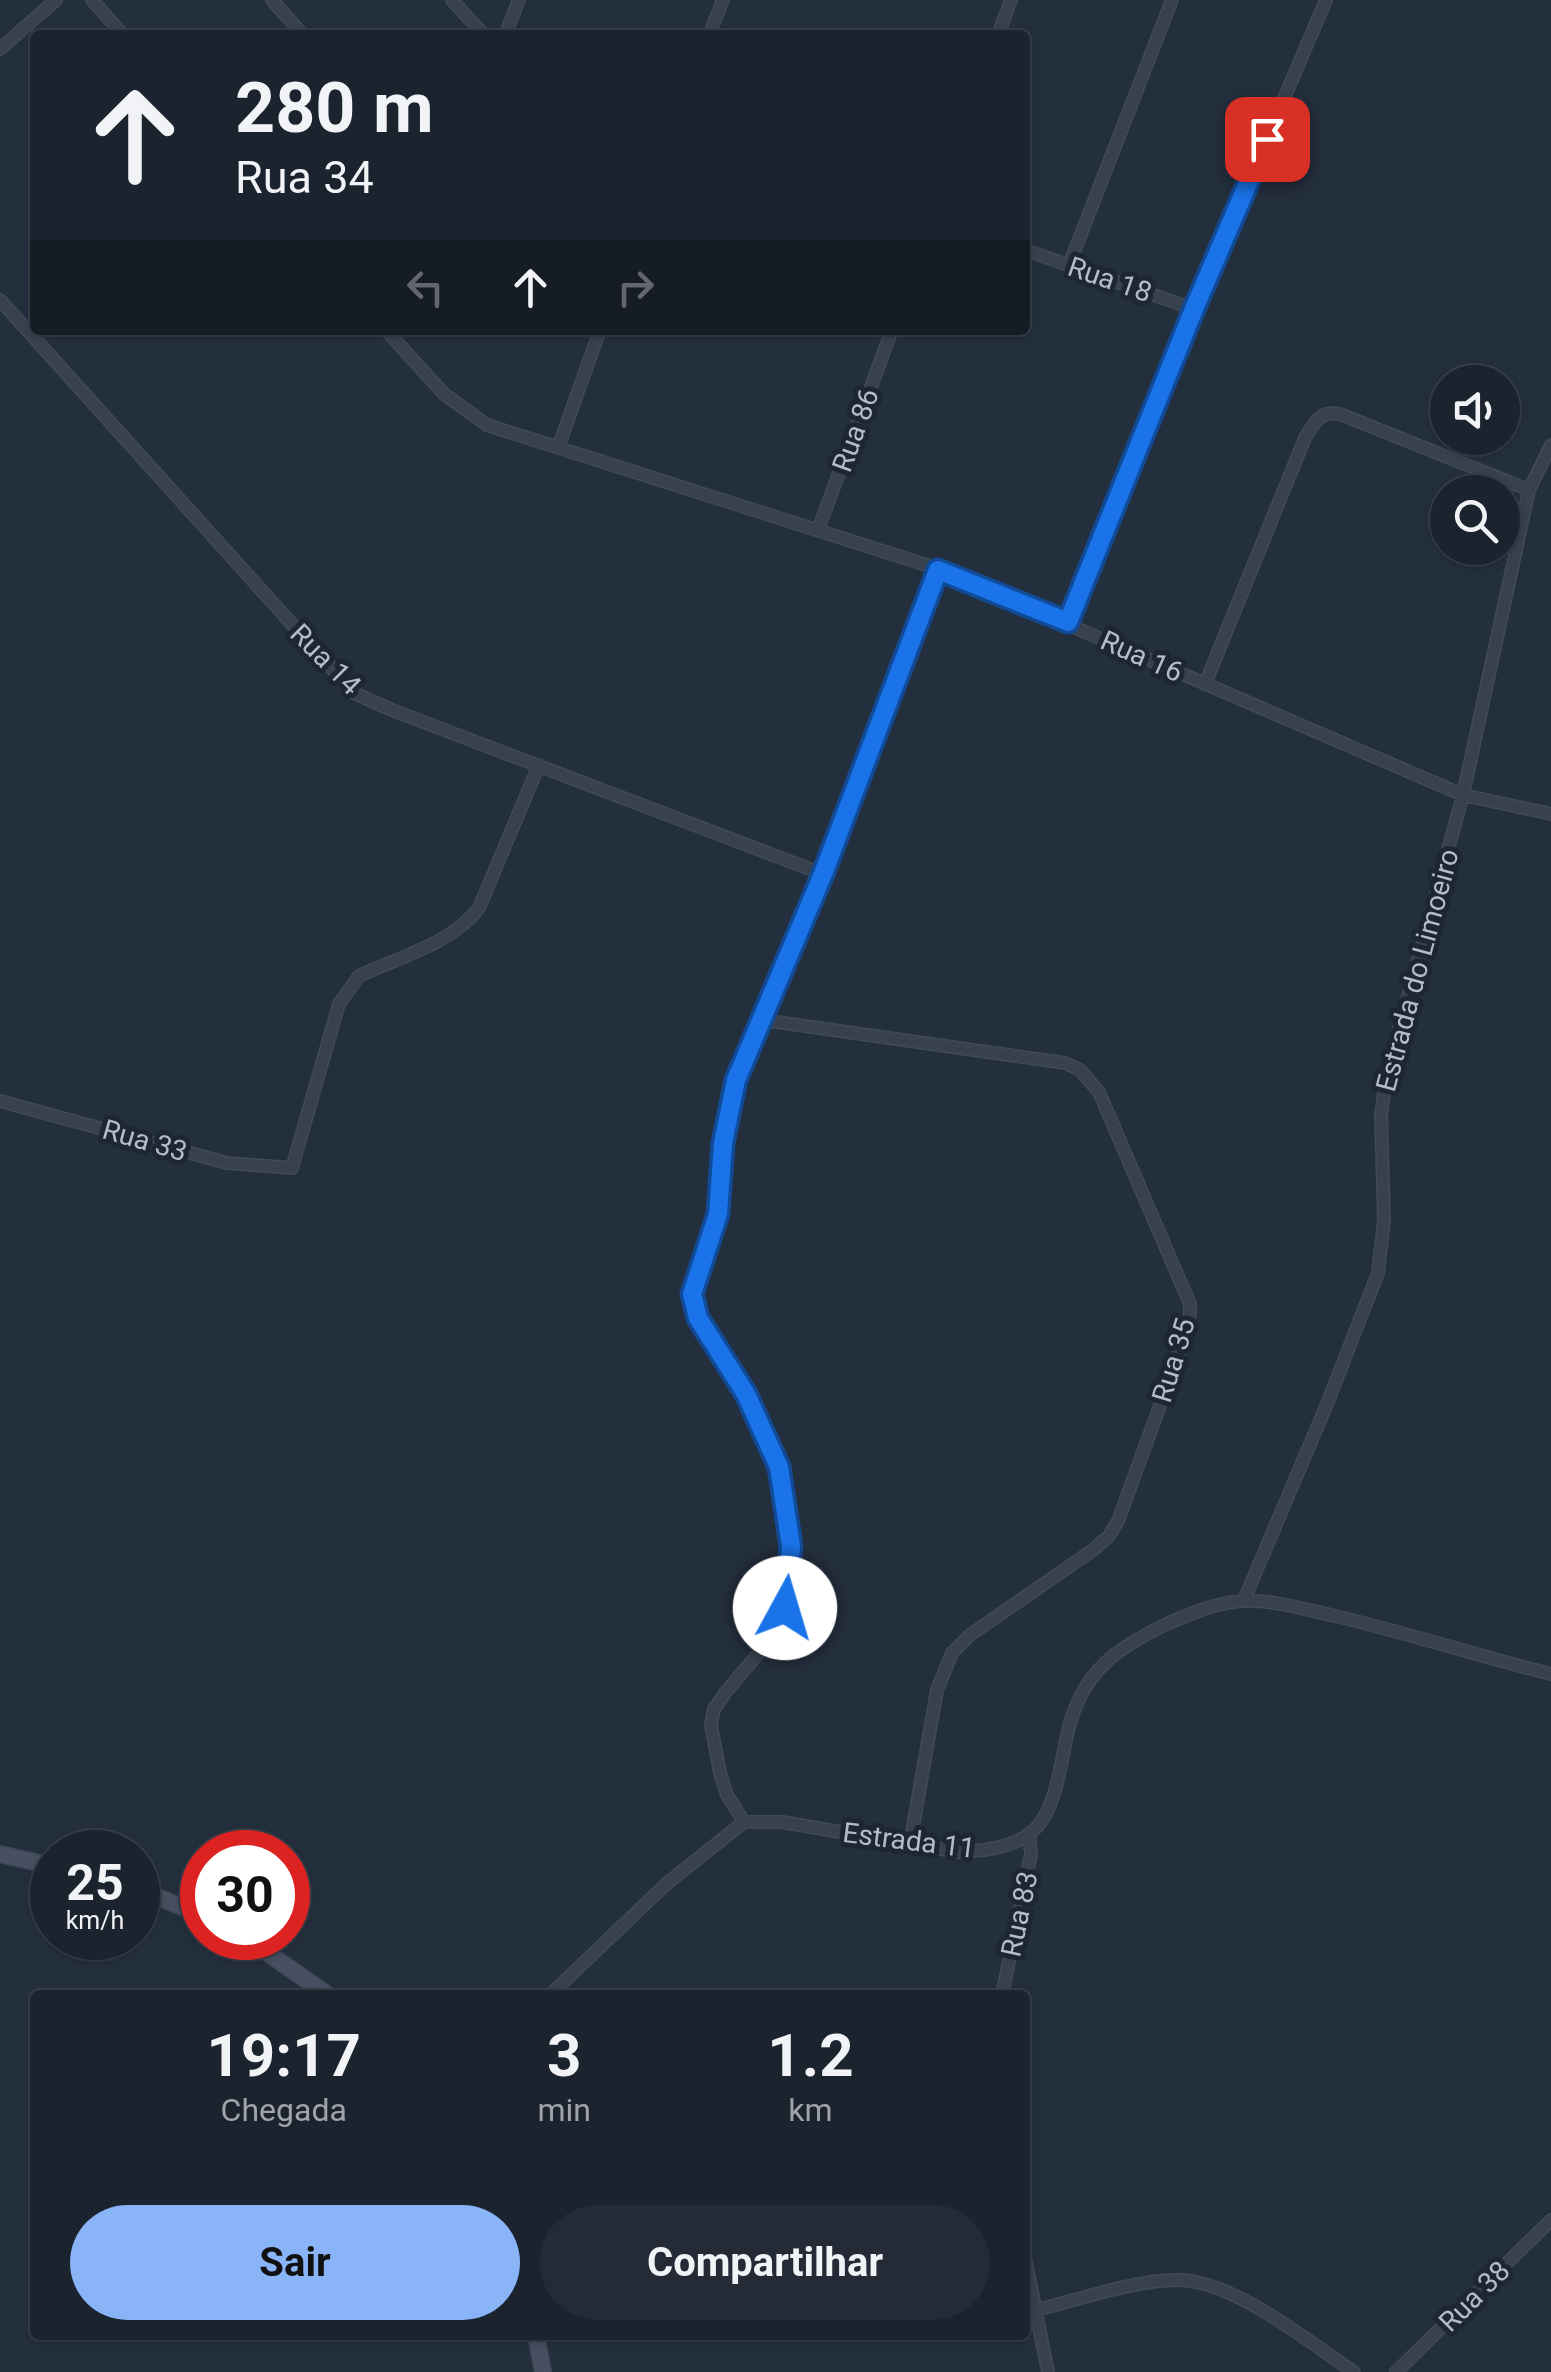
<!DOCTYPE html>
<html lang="pt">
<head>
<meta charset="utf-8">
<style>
  body { margin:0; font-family:Roboto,sans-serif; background:#242b36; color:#f1f3f6; height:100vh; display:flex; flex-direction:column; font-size:38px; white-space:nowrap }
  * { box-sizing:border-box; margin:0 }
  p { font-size:32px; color:#a0a4aa }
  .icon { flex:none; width:55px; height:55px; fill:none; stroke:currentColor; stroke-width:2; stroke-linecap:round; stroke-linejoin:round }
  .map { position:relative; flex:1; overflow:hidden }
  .panel { position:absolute; left:30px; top:1990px; width:1000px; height:350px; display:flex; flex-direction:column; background:#1b232e; border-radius:10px; box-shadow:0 2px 8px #0004,0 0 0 2px #39404a }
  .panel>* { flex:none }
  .guide { position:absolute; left:30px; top:30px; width:1000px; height:305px; border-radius:10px; box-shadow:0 2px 8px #0004,0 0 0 2px #39404a; background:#1b232e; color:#f1f3f6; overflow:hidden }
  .controls { position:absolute; left:1430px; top:365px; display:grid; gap:20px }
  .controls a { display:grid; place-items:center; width:90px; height:90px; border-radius:50%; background:#1b232e; box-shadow:0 2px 8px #0004,0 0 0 2px #39404a; font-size:50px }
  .speed { position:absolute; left:30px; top:1830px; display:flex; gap:20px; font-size:50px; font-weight:700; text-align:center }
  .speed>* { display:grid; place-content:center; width:130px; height:130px; border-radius:50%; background:#1b232e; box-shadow:0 2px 8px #0004,0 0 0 2px #39404a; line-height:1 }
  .speed small { font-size:25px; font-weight:400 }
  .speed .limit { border:15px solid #d22; background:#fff; color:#111 }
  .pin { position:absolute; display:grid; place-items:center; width:85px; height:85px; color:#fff; margin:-42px; border-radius:20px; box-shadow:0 5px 15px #0006 }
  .me { position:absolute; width:110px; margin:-55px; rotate:6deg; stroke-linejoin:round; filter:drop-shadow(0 0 8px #0008) }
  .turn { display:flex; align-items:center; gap:35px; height:210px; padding:0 40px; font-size:45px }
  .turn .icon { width:130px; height:130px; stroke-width:2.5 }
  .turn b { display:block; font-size:70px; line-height:85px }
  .lanes { display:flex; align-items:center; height:95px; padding:0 40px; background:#0003; justify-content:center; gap:50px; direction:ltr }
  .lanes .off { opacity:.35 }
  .eta { display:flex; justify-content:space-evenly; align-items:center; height:170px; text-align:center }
  .eta b { font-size:60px; font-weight:700; line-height:70px }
  .cta { display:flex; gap:20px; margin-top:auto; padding:20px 40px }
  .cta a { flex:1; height:115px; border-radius:60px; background:#8ab4f8; color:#111; font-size:40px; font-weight:700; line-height:115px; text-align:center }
  .cta a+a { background:#242b36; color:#f1f3f6 }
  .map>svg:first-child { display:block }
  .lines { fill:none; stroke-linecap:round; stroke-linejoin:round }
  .street-casing { stroke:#414a57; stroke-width:14 }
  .secondary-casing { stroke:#414a57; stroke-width:18 }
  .street { stroke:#38414e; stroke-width:11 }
  .secondary { stroke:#465061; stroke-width:15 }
  .route-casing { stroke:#114b97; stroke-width:25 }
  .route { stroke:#1a73e8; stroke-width:18 }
  .labels { text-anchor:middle; stroke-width:10; stroke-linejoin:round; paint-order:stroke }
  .street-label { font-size:28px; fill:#b4bcc9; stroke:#1d2633 }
</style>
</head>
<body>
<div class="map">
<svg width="1551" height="2372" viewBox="0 0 1551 2372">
  <rect width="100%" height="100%" fill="#242f3e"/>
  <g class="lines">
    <g class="street-casing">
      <path id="street" d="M 92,0 L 123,35
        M 272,0 L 303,35
        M 452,0 L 484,35
        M 505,35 L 519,0
        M 709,35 L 723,0
        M 998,35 L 1011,0
        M 0,49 L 56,0
        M 1025,250 L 1194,309
        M 1069,265 L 1172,0
        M 0,300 L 354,693 L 392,710 L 823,874
        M 386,330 L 444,394 L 487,425 L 939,569 L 1463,795 L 1551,814
        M 558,448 L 600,330
        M 818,530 L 892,330
        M 1068,622 L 1194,309 L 1326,0
        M 1205,684 L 1305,438 C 1315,422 1320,410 1340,414 L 1529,490
        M 763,1020 L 1065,1063 L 1080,1070 L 1099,1092 L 1190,1304 L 1190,1314 L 1183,1342 L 1118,1521 L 1109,1536 L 1093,1550 L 970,1635 L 952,1653 L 937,1690 L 910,1844
        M 0,1101 L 227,1163 L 292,1168 L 339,1004 L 359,976 C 399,957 451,944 479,908 L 539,765
        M 1244,1600 L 1327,1404 L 1378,1273 L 1384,1220 L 1381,1116 L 1386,1077 L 1463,795 L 1529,490 L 1551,445
        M 744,1822 L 727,1795 L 720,1773 L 711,1725 L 714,1709 L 725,1693 L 778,1630 L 785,1608 L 791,1546 L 790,1520 L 779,1467 L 746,1395 L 698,1319 L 692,1294 L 718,1214 L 723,1143 L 736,1080 L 823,874 L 939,569
        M 550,1995 L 665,1885 L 744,1822 L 782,1822 L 958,1852 C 987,1851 1023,1847 1041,1822 C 1059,1795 1061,1758 1069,1727 C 1084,1670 1118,1647 1169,1623 C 1192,1613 1216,1603 1242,1601 C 1270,1599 1303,1609 1331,1615 C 1405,1632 1477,1656 1551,1674
        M 1002,1995 L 1031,1854 L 1029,1834
        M 1025,2257 L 1048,2372
        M 1035,2310 C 1079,2300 1134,2280 1178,2280 C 1235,2281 1307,2341 1354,2372
        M 1396,2372 L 1551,2220"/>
    </g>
    <g class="secondary-casing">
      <path id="secondary" d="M 0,1854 L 52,1866
        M 138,1889 L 202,1915
        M 246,1938 L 328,1995
        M 536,2335 L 543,2372"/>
    </g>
    <use href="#street" class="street"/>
    <use href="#secondary" class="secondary"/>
  </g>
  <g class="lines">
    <g class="route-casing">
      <path id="route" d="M 785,1608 L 791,1546 L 779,1467 L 746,1394 L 698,1318 L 692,1294 L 718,1214 L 723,1143 L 736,1080 L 823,874 L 938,570 L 1068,622 L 1194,309 L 1267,139"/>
    </g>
    <use href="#route" class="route"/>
  </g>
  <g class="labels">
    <g class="street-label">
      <text transform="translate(1110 279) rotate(19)" y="10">Rua 18</text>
      <text transform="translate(855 430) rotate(-70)" y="10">Rua 86</text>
      <text transform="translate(1142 656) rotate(24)" y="10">Rua 16</text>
      <text transform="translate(326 659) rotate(45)" y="10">Rua 14</text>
      <text transform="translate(1417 970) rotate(-75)" y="10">Estrada do Limoeiro</text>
      <text transform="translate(145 1140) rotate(16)" y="10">Rua 33</text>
      <text transform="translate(1173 1360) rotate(-73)" y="10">Rua 35</text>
      <text transform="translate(909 1840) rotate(7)" y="10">Estrada 11</text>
      <text transform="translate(1019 1914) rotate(-78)" y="10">Rua 83</text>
      <text transform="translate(1474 2296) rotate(-45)" y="10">Rua 38</text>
    </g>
  </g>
</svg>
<div class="controls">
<a><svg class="icon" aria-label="sound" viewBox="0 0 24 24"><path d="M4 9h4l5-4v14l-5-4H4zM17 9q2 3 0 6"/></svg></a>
<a><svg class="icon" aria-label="search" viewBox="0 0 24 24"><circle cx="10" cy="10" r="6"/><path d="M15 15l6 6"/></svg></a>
</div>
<div class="speed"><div>25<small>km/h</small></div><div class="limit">30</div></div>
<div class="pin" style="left:1267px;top:139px;background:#d93025"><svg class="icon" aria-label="arrive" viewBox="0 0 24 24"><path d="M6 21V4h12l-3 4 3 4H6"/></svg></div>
<svg class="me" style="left:785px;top:1608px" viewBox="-20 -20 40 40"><circle r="19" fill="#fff"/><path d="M0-13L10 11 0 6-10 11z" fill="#1a73e8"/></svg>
<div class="guide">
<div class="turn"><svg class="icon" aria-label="ahead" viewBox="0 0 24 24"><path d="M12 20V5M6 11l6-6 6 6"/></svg><div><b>280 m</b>Rua 34</div></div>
<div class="lanes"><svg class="icon off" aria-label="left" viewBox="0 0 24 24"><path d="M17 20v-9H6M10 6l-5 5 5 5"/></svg><svg class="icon" aria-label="ahead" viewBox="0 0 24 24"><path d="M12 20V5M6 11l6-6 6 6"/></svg><svg class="icon off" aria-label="right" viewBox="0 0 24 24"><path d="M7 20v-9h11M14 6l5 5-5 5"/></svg></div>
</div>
<section class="panel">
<div class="eta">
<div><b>19:17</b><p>Chegada</p></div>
<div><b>3</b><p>min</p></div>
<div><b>1.2</b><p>km</p></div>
</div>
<div class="cta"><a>Sair</a><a>Compartilhar</a></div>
</section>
</div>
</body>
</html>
